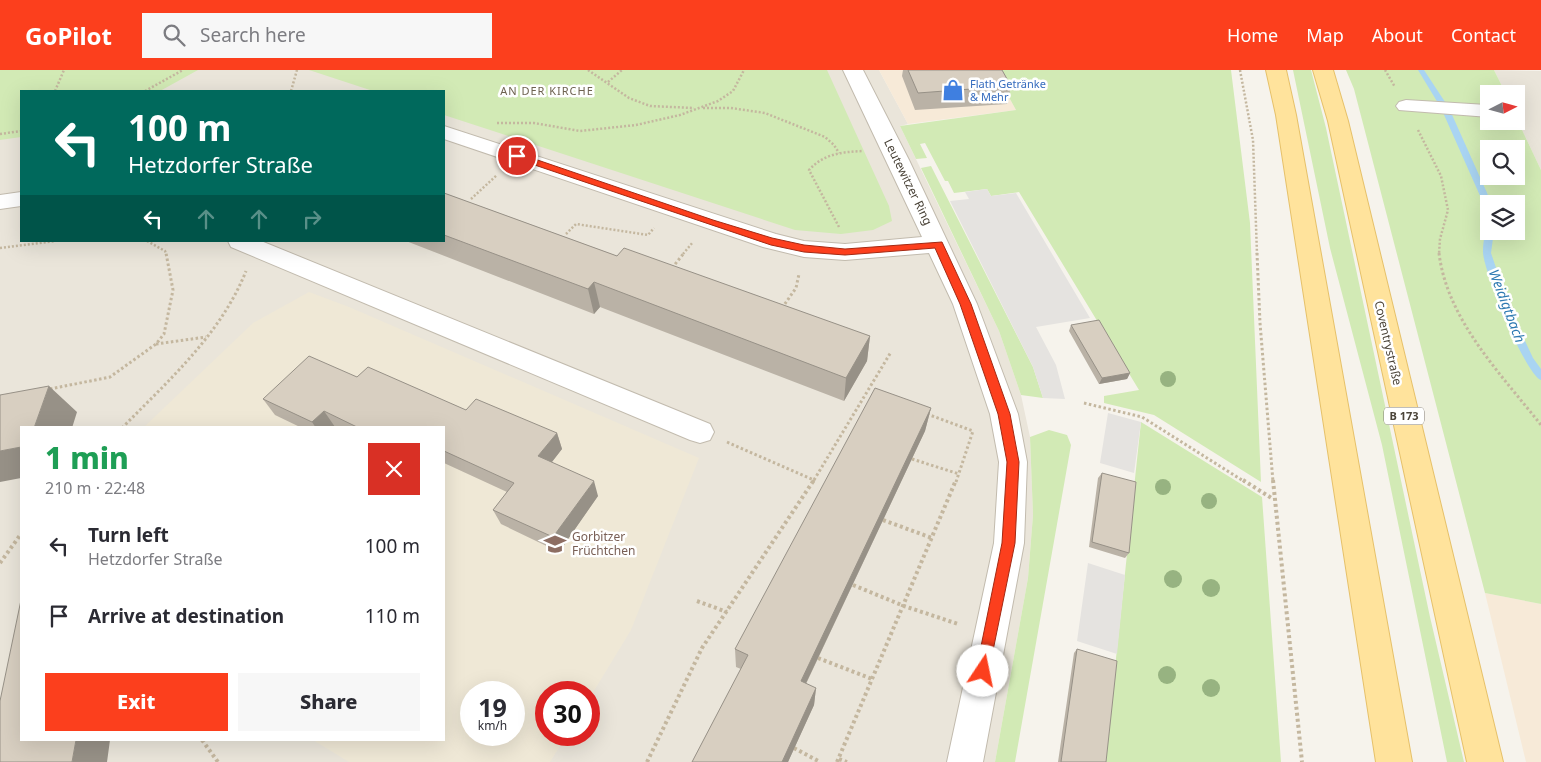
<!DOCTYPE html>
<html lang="en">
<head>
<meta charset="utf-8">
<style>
  body { margin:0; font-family:"Noto Sans",sans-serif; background:#f7f7f7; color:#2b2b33; height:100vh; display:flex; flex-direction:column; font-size:19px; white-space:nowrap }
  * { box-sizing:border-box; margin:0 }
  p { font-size:16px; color:#7c7c81 }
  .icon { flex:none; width:28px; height:28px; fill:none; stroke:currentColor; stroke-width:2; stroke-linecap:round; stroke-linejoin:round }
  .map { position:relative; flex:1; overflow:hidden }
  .panel { position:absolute; left:20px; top:356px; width:425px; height:315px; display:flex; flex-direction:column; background:#fff; border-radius:0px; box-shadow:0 5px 20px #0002 }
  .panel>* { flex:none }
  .guide { position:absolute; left:20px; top:20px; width:425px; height:152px; border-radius:0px; box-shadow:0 5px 20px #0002; background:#00695c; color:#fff; overflow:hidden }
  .needle { width:32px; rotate:84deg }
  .buttons { position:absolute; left:1480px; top:15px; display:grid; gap:10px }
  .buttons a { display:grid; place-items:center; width:45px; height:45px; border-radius:0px; background:#fff; box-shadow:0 5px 20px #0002; font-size:25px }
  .speed { position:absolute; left:460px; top:611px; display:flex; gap:10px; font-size:25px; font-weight:700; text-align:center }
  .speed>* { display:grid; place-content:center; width:65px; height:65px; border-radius:50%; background:#fff; box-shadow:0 5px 20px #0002; line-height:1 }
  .speed small { font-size:12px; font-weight:400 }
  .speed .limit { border:8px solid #d22; background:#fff; color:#111 }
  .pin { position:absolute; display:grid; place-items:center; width:42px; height:42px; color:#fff; margin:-21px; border:2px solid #fff; border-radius:50%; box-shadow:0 1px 5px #0007 }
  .me { position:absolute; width:55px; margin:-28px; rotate:11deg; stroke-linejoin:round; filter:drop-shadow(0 0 4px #0008) }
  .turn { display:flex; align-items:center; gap:18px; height:105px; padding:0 25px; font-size:22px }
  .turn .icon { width:65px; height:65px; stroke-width:2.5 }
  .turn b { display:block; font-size:35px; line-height:42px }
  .lanes { display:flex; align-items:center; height:48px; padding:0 25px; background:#0003; justify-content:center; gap:25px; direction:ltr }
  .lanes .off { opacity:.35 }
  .round { display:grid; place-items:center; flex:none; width:52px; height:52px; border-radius:0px; background:#f7f7f7 }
  .summary { display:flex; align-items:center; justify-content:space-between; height:85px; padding:0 25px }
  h1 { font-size:30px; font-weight:800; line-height:38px; color:#1e9e55 }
  .cta { display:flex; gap:10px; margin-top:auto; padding:10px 25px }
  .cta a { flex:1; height:58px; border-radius:0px; background:#fc3f1d; color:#fff; font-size:20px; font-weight:800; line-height:58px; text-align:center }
  .cta a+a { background:#f7f7f7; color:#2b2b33 }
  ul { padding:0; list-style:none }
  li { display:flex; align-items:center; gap:15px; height:70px; padding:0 25px }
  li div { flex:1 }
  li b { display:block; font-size:19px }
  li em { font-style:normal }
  header { display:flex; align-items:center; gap:30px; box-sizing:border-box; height:70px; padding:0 25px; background:#fc3f1d; color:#fff }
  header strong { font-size:24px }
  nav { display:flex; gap:28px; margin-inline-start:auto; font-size:18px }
  .search { width:350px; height:45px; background:#f7f7f7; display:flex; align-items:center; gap:12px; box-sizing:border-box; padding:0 18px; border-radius:0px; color:#7c7c81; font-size:19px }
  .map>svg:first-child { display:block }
  .residential { fill:#eae5da; fill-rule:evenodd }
  .commercial { fill:#f7ead8 }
  .education { fill:#efe8d6; fill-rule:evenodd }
  .green { fill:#d2eab5; fill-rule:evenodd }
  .parking { fill:#e5e3e0 }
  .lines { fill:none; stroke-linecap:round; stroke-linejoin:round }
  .stream { fill:#a9d4f2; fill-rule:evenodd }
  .minor-casing { stroke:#c2bbae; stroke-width:2 }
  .major-casing { stroke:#e6c16a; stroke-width:2 }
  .path-far2 { stroke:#c4b79f; stroke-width:2.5; stroke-dasharray:2 2; stroke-linecap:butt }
  .path-far1 { stroke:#c4b79f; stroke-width:3; stroke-dasharray:2.5 2.5; stroke-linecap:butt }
  .path { stroke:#c4b79f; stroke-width:4; stroke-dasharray:3 3; stroke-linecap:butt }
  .minor { fill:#fff; fill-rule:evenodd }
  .major { fill:#ffe39c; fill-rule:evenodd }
  .tree { fill:#97b381 }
  .wall { fill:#bab2a6 }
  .shaded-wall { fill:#979187 }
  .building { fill:#d8cfc1; stroke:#979187 }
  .route { fill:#fc3f1d; stroke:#a42913 }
  .labels { text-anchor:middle; stroke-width:5; stroke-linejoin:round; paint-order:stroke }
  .far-shop-label { font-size:11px; fill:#366cbe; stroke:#fff; text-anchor:start }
  .far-neighbourhood-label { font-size:11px; letter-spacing:1px; fill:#6e6250; stroke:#fff }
  .shield { fill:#fff; stroke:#817c74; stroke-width:1 }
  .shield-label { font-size:11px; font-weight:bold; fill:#4b4439 }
  .street-label { font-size:12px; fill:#4b4439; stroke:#fff }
  .education-label { font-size:12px; fill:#785e54; stroke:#fff; text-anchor:start }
  .water-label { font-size:14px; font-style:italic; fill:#2e7ab2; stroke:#fff }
</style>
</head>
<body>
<header>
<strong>GoPilot</strong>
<div class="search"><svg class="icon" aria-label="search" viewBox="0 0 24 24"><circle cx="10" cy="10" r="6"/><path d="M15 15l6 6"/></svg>Search here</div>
<nav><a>Home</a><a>Map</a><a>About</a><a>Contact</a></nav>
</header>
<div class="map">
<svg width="1541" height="692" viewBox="0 0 1541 692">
  <rect width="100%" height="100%" fill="#f6f3ec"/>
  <path class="residential" d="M 0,0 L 879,0 L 908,54 L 900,56 L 999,261 L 1021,325 L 1030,367 L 1033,445 L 1028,508 L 995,692 L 0,692 ZM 21,21 L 444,21 L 444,171 L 21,171 ZM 21,358 L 444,358 L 444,670 L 21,670 ZM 471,622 L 514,622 L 514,665 L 471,665 ZM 546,622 L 589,622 L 589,665 L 546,665 Z
    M 1494,0 L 1541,1 L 1541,100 L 1516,47 L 1516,24 L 1506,24 Z"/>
  <path class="commercial" d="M 879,0 L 994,0 L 1016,40 L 908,54 Z
    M 1485,523 L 1541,534 L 1541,692 L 1526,692 Z"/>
  <path class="education" d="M 309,222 L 349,237 L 699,388 L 631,560 L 589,629 L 589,622 L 546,622 L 546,665 L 567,665 L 550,692 L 349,692 L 313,670 L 444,670 L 444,358 L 143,358 L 253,253 ZM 471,622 L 514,622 L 514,665 L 471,665 Z"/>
  <path class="green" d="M 0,0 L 198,0 L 160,21 L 21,21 L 21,67 L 0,70 Z
    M 309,0 L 827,0 L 889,136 L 892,151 L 873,160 L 841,164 L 795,160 L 444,45 L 444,21 L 373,21 Z
    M 994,0 L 1231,0 L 1250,153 L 1261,412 L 1154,345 L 1104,333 L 1104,326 L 1139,320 L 1019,122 L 991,126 L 987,119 L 954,123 L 948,111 L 945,111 L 925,73 L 920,74 L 927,88 L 916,89 L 900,56 L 1016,40 Z
    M 1293,0 L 1311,0 L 1326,58 L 1430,547 L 1464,692 L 1447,692 L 1382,375 L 1330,178 Z
    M 1346,0 L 1494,0 L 1506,24 L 1489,24 L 1489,51 L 1516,51 L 1516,47 L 1541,100 L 1541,534 L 1485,523 L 1354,19 ZM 1489,79 L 1516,79 L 1516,106 L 1489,106 ZM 1489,134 L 1516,134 L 1516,161 L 1489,161 Z
    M 931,96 L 1033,297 L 1043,328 L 1021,325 L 999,261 L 921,98 Z
    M 1141,352 L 1262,427 L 1281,692 L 1105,692 Z
    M 1049,360 L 1067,365 L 1071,375 L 1015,692 L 995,692 L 1028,508 L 1033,445 L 1030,367 Z"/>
  <path class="parking" d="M 987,119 L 991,126 L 1016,123 L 1090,248 L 1036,257 L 1056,295 L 1065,329 L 1043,328 L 1033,297 L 950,131 L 969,129 L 965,122 Z
    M 1108,343 L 1141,352 L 1134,403 L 1100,393 Z
    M 1088,493 L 1125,505 L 1117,584 L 1077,571 Z"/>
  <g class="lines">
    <path class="stream" d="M 1418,0 L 1424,0 L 1449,38 L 1492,134 L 1489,134 L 1489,140 L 1485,137 L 1441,38 Z
      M 1487,159 L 1489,159 L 1489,161 L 1494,161 L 1491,183 L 1510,239 L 1533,288 L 1541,299 L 1541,310 C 1525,304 1483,200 1483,182 C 1483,175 1484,165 1487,159 Z"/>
    <g class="minor-casing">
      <path id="minor" d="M 843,0 L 863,0 L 909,90 L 977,234 L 1018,344 L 1027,392 L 1024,473 L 983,692 L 947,692 L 994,473 L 999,392 L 990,344 L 953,234 L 929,183 L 845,190 L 804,187 L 763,177 L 444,69 L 444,56 L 776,164 L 804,171 L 845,174 L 922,167 Z
        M 1406,30 L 1487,35 L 1489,35 L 1489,47 L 1399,40 L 1396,36 L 1399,32 Z
        M 21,122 L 21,136 L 0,139 L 0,125 Z
        M 228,171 L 261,171 L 710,354 L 714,362 L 710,370 L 700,373 L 690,370 L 231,177 Z"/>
    </g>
    <g class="major-casing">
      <path id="major" d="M 1266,0 L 1286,0 L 1296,45 L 1412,692 L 1376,692 L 1276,45 Z
        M 1313,0 L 1333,0 L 1348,51 L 1503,692 L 1467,692 L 1328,51 Z"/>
    </g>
    <path class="path-far2" d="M 588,0 L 629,28 L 650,36 L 694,38
      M 1240,0 L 1253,70 L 1257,184
      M 1385,0 L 1395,17
      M 608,12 L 622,0
      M 55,21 L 64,0
      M 145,21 L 183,0
      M 291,21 L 297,0
      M 703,38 L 731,38 L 765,43 L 825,67 L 834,75 L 839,83
      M 497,53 L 534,53 L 580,61 L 636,55 L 680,45 L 718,31 L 733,21 L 744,0
      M 1418,60 L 1441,106 L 1448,140 L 1440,169 L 1439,184
      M 0,64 L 21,61
      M 471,129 L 497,105
      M 839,157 L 809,100 C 823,84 842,82 862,81
      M 566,164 L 576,154 L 648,165 L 654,158
      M 147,171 L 165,181 L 166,184
      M 0,178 L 55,171
      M 683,184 L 693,172"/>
    <path class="path-far1" d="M 1257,183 L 1260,253 L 1273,412
      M 1439,183 C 1447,250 1501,304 1541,355
      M 672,198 L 684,183
      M 782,238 L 796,218 L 799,204
      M 156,274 L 206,267
      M 50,319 L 110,307 L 156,274 L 164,264 L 173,220 L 166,183
      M 1084,333 L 1142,347 L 1245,412
      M 927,344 L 973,361
      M 122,358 C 169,310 221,264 246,201
      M 727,372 L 814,410 L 813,412
      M 912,389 L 959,404
      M 814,410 L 891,282
      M 956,412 L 973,361"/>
    <path class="path" d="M 1243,410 L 1273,429
      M 1273,410 L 1302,692
      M 883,450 L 932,468
      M 0,493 L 21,464
      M 853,515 L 904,536 L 958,554
      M 697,531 L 727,542
      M 818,588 L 872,609
      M 202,670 L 218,692
      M 794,678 L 820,692
      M 839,689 L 847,692
      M 647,692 L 702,578 L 814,410
      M 837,692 L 956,410"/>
    <use href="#minor" class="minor"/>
    <use href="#major" class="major"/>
  </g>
  <g class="tree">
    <circle cx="1168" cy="309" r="8"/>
    <circle cx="1163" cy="417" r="8"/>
    <circle cx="1209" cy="431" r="8"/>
    <circle cx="1173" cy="509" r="9"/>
    <circle cx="1211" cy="518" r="9"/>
    <circle cx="1167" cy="605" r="9"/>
    <circle cx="1211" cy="618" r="9"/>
  </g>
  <path class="wall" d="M 903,0 L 1002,0 L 1011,16 L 1007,34 L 915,40 L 902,6 Z
    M 444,123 L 617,186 L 870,266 L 867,291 L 844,331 L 600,237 L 594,244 L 406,171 L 444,171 Z
    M 1071,255 L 1130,303 L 1127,309 L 1099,314 L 1069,261 Z
    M 357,307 L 466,340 L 557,363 L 562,379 L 552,392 L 598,426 L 559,482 L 501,454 L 493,440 L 507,422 L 444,393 L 444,358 L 302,358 L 275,345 L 263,329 Z
    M 931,338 L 925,361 L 806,614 L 816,618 L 814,635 L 788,692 L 692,692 L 741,599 L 736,597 L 735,579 Z
    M 1102,403 L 1129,483 L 1125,488 L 1089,477 L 1098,408 Z
    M 1077,579 L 1106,692 L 1058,692 L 1074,583 Z"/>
  <path class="shaded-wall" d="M 594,212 L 600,237 L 594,244 L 588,219 Z
    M 870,266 L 867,291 L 844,331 L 846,308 Z
    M 1130,303 L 1127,309 L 1099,314 L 1102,308 Z
    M 49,316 L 77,342 L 72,358 L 34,358 Z
    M 931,338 L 925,361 L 799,628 L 801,611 Z
    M 324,341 L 335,357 L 334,358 L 316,358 L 312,352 Z
    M 557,363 L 562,379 L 544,402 L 538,386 Z
    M 21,377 L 21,408 L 0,412 L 0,381 Z
    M 594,411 L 598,426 L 559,482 L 553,467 Z
    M 816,618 L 814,635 L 788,692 L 782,692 Z
    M 76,670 L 110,670 L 107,692 L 72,692 Z"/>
  <path class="building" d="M 908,0 L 1002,0 L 1011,16 L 918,23 Z
    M 444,123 L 617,186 L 624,178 L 870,266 L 846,308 L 594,212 L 588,219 L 444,165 Z
    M 1099,250 L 1130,303 L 1102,308 L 1071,255 Z
    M 309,286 L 357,307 L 368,297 L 466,340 L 476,329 L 557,363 L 538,386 L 594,411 L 553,467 L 493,440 L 514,413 L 444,381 L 444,358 L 359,358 L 324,341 L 312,352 L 263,329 Z
    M 49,316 L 34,358 L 21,358 L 21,377 L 0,381 L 0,325 Z
    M 875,318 L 931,338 L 801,611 L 816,618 L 782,692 L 692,692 L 748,585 L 735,579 Z
    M 1102,403 L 1136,412 L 1129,483 L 1092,472 Z
    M 21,530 L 21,670 L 76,670 L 72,692 L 0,692 L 0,631 Z
    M 1077,579 L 1117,591 L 1106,692 L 1061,692 Z"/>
  <path class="route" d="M 514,84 L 520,84 L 713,150 L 772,168 L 804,175 L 845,179 L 942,172 L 971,234 L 1010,344 L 1019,392 L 1015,473 L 988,605 L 983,607 L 978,605 L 976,601 L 1002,473 L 1007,392 L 998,344 L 960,234 L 935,178 L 845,185 L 804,182 L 771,175 L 514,88 Z"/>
  <defs>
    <g id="shop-bare" transform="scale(1.725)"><path d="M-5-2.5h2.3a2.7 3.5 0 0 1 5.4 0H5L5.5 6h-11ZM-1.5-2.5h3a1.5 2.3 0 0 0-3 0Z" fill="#3f7fe0" stroke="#fff" stroke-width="2.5" paint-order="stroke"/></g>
    <g id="school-bare" transform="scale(1.725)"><path d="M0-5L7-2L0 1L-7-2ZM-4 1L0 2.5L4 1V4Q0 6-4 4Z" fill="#8d6e63" stroke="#fff" stroke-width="2.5" paint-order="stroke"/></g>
  </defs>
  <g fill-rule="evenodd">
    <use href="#shop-bare" x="953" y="20"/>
    <use href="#school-bare" x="555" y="474"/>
  </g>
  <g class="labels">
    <g class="far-shop-label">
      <text x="970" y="18">Flath Getränke<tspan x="970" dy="13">&amp; Mehr</tspan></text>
    </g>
    <g class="far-neighbourhood-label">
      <text x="547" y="25">AN DER KIRCHE</text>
    </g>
    <rect class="shield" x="1384" y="337.5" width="40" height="17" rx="4"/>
    <g class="shield-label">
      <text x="1404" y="350">B 173</text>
    </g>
    <g class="street-label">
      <text transform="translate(908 112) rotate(64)" y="4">Leutewitzer Ring</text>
      <text transform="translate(1388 273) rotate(77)" y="4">Coventrystraße</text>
    </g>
    <g class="education-label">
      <text x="572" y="471">Gorbitzer<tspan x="572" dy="14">Früchtchen</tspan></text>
    </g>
    <g class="water-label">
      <text transform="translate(1507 236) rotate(69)" y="5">Weidigtbach</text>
    </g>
  </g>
</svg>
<div class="buttons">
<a><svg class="needle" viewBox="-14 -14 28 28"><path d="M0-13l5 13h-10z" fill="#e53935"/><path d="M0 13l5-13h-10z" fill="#7c7c81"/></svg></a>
<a><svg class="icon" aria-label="search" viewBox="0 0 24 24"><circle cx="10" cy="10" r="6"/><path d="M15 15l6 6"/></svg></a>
<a><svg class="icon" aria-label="layers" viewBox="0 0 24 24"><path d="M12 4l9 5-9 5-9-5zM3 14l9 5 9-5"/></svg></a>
</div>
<div class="speed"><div>19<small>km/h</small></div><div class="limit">30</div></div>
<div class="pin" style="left:517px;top:86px;background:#d93025"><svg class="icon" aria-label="arrive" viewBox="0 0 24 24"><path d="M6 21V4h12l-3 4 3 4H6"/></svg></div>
<svg class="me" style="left:983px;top:601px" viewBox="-20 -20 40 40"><circle r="19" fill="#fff"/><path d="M0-13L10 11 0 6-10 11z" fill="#fc3f1d"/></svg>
<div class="guide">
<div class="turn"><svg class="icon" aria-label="left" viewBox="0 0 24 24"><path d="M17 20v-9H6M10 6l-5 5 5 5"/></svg><div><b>100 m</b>Hetzdorfer Straße</div></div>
<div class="lanes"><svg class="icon" aria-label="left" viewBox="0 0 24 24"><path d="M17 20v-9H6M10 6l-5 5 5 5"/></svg><svg class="icon off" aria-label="ahead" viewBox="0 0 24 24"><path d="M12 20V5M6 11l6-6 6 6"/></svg><svg class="icon off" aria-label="ahead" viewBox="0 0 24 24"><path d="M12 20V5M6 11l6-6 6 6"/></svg><svg class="icon off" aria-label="right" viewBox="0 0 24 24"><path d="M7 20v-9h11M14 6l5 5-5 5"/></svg></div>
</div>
<section class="panel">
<div class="summary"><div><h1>1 min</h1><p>210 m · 22:48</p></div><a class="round" style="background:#d93025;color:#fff"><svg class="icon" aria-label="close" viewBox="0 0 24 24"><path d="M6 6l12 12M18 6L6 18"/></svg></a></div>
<ul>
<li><svg class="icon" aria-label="left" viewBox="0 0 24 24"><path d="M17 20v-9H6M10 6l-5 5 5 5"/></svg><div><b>Turn left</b><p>Hetzdorfer Straße</p></div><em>100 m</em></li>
<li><svg class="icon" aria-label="arrive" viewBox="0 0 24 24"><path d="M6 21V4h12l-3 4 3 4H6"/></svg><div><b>Arrive at destination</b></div><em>110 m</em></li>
</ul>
<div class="cta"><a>Exit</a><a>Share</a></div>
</section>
</div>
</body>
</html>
